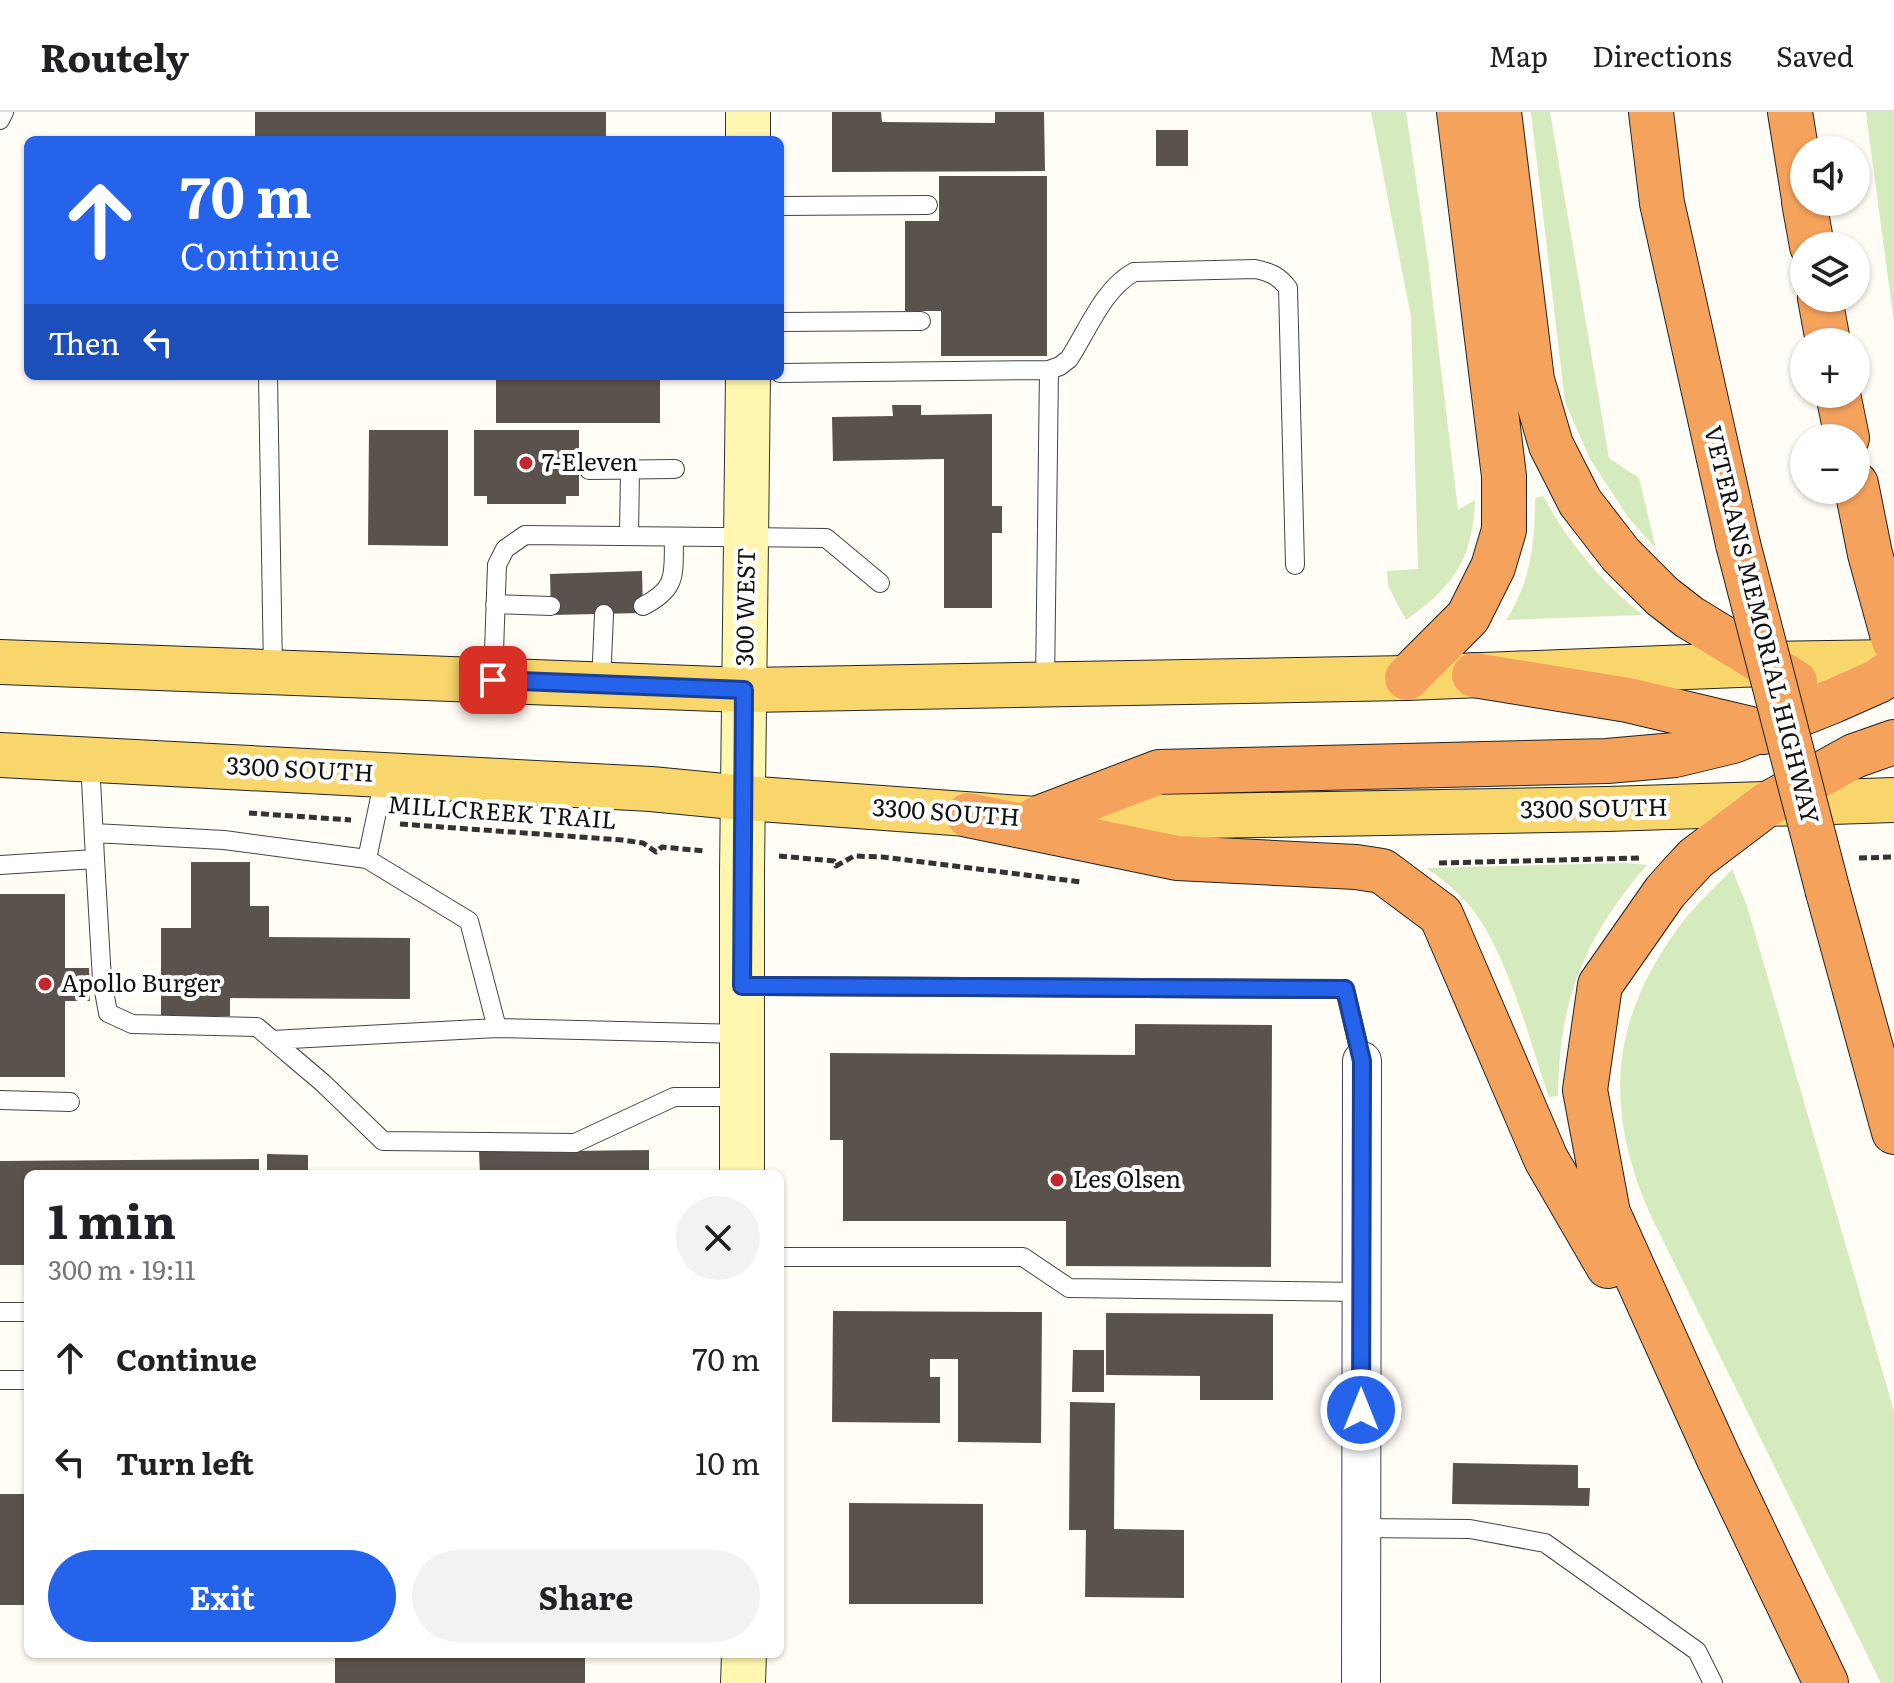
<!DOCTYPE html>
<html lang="en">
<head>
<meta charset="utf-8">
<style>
  body { margin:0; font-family:Literata,serif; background:#f2f2f2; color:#202124; height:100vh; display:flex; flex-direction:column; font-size:30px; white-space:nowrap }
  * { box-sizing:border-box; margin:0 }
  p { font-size:26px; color:#757577 }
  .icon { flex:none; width:44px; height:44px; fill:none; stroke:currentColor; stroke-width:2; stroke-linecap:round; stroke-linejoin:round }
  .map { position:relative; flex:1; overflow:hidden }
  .drawer { position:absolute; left:24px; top:1058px; width:760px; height:488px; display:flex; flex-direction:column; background:#fff; border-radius:12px; box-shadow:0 2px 6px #0004 }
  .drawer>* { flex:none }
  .banner { position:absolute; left:24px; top:24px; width:760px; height:244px; border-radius:12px; box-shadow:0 2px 6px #0004; background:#2563eb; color:#fff; overflow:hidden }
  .fabs { position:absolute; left:1790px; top:24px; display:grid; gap:16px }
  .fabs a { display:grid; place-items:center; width:80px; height:80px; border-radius:50%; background:#fff; box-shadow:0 2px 6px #0004; font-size:40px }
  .pin { position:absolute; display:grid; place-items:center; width:68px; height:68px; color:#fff; margin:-34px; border-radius:16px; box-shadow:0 4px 12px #0006 }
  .me { position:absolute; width:88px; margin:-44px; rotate:0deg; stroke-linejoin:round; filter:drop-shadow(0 0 6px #0008) }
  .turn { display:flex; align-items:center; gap:28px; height:168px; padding:0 24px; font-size:36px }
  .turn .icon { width:104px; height:104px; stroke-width:2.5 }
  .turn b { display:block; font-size:56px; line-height:68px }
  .then { display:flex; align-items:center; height:76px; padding:0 24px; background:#0003; gap:16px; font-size:30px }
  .round { display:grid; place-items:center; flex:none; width:84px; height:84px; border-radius:42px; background:#f2f2f2 }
  .summary { display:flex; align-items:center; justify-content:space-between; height:136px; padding:0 24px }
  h1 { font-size:48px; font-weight:700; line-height:60px }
  .button { display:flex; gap:16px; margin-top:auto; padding:16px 24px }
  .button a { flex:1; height:92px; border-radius:48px; background:#2563eb; color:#fff; font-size:32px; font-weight:700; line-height:92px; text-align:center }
  .button a+a { background:#f2f2f2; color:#202124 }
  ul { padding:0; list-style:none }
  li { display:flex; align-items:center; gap:24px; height:104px; padding:0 24px }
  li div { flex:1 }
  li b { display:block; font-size:30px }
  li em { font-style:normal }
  header { display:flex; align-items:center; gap:48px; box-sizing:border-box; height:112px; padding:0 40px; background:#fff; border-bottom:2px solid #e0e0e0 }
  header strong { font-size:38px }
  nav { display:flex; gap:44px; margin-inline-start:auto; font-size:28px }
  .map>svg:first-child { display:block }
  .green { fill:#d5ebbd }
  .building { fill:#5a524d }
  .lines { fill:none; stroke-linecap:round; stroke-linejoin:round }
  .lane-casing { stroke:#444; stroke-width:20 }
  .street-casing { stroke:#444; stroke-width:40 }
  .secondary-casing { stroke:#333; stroke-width:46 }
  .primary-casing { stroke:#222; stroke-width:46 }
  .highway-casing { stroke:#222; stroke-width:46 }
  .path { stroke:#333; stroke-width:5; stroke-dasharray:8 4; stroke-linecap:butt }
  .lane { stroke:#fff; stroke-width:18 }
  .street { stroke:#fff; stroke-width:38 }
  .secondary { stroke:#fff6b0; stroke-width:44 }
  .primary { stroke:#f9d66b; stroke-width:44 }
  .highway { stroke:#f5a25d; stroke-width:44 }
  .highway-bridge-casing { stroke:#222; stroke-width:46; stroke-linecap:butt }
  .highway-bridge { stroke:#f5a25d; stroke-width:44 }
  .route-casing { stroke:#184099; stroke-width:20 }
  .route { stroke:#2563eb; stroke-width:14 }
  .poi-dot { fill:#c4262e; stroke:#fff; stroke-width:3 }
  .labels { text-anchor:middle; stroke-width:8; stroke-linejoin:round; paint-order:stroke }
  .poi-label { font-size:24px; fill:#111; stroke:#fff; text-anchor:start }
  .street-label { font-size:24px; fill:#111; stroke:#fff }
</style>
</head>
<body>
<header>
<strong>Routely</strong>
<nav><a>Map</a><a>Directions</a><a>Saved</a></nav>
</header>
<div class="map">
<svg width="1894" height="1571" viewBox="0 0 1894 1571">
  <rect width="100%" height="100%" fill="#fffdf5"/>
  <path class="green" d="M 1371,0 L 1406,0 L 1428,149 L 1458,398 L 1475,388 C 1473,447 1453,475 1406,508 L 1388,474 L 1387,459 L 1418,457 L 1411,205 Z
    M 1531,0 L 1550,0 L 1609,346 L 1639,366 L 1656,437 L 1628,405 L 1590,347 L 1565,290 Z
    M 1866,0 L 1894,0 L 1894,211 L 1866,1 Z
    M 1543,384 C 1569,431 1600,469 1643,503 L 1506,508 C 1531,469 1535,431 1535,386 Z
    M 1626,751 L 1647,753 C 1584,826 1559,887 1558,984 L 1549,985 C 1529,928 1507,837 1468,792 C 1456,778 1442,767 1426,756 Z
    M 1732,757 L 1747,794 L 1894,1299 L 1894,1571 L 1881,1571 L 1649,1100 C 1604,994 1610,910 1678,816 C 1693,795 1715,776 1732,757 Z"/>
  <path class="building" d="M 255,0 L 606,0 L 606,28 L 255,28 Z
    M 832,0 L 881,0 L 882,10 L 995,11 L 995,0 L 1044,0 L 1045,59 L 832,60 Z
    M 1156,18 L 1188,18 L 1188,54 L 1156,54 Z
    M 939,64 L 1047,64 L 1047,244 L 941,244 L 941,199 L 905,199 L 905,109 L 939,109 Z
    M 496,264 L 660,264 L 660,311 L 496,311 Z
    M 892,293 L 921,293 L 921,303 L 992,302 L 992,394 L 1002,394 L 1002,421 L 992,421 L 992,496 L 944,496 L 944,347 L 833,349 L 832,305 L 893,304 Z
    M 369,318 L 448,318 L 448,434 L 368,433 Z
    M 474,318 L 579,318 L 579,384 L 566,384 L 566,392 L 487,392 L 487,384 L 474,384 Z
    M 642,459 L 643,501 L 551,503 L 550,462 Z
    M 191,750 L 250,750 L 250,794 L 269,794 L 269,825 L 410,826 L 410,887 L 230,886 L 230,904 L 161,904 L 161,816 L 191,816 Z
    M 0,782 L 65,782 L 65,856 L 89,856 L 90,889 L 65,889 L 65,965 L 0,965 Z
    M 1135,912 L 1272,913 L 1271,1155 L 1066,1154 L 1066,1109 L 843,1109 L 843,1028 L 830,1028 L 830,941 L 1135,943 Z
    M 649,1038 L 649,1062 L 480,1062 L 479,1040 Z
    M 267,1042 L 308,1043 L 308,1062 L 267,1062 Z
    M 259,1047 L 259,1062 L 28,1062 L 28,1153 L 0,1153 L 0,1049 Z
    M 833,1199 L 1042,1200 L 1041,1331 L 958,1330 L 958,1247 L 930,1247 L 930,1265 L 940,1265 L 940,1311 L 832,1310 Z
    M 1106,1201 L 1273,1202 L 1273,1288 L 1200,1288 L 1200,1264 L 1106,1263 Z
    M 1073,1238 L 1104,1238 L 1104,1280 L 1072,1280 Z
    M 1070,1290 L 1115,1291 L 1114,1417 L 1184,1418 L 1184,1486 L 1085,1485 L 1086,1418 L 1069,1418 Z
    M 1453,1351 L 1578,1353 L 1578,1376 L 1590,1376 L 1589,1394 L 1452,1392 Z
    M 0,1382 L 28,1382 L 28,1493 L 0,1493 Z
    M 849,1391 L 983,1392 L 983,1492 L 849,1492 Z
    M 335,1542 L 585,1542 L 585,1571 L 335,1571 Z"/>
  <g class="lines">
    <g class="lane-casing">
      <path id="lane" d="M 0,8 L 4,0
        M 780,94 L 928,93
        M 780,210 L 921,209
        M 1049,258 L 1060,254 L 1069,247 C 1088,218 1103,177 1134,160 L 1255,157 C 1270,160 1279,164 1288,176 L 1295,453
        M 780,261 L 1049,258 L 1045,573
        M 268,264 L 273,559
        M 589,358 L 675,357
        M 629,424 L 630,358
        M 495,492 L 551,494
        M 643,494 C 679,476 673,461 674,425
        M 493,568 L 497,453 L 505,437 L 525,423 L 826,426 L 880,471
        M 601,573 L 604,502
        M 385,662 L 367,747 L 469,809 L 497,916
        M 94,721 L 224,728 L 367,747
        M 95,747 L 102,868 L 108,901 L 132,912 L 257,915 L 323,971 L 383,1029 L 575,1031 L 674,985 L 742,985
        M 0,753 L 95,747 L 90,648
        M 742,874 L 1345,877 L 1362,949
        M 272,928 L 497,916 L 742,922
        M 0,988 L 70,990
        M 780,1145 L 1023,1145 L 1069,1176 L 1361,1180
        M 0,1200 L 28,1200
        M 0,1268 L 28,1268
        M 1361,1416 L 1470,1417 L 1545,1431 L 1697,1539 L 1713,1571"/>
    </g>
    <g class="street-casing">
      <path id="street" d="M 1361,1571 L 1362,949"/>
    </g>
    <g class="secondary-casing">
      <path id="secondary" d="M 748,28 L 748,0
        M 742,1062 L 742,759 L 748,264
        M 743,1571 L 744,1542"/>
    </g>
    <g class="primary-casing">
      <path id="primary" d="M 0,550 L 744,578 L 1407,566 L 1764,552 L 1894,550
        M 0,643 L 651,677 L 744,686 L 1036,707 L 1607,697 L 1894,688"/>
    </g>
    <g class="highway-casing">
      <path id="highway" d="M 1499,0 L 1532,268 L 1551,333 L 1580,390 L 1621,443 L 1662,484 L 1689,505 L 1795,570
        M 1651,0 L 1662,91 L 1738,432
        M 1790,0 L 1804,87
        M 1804,90 L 1812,134
        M 1820,186 L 1828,230
        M 1838,282 L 1847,326
        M 1856,372 L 1870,442 L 1894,529
        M 1474,563 L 1628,588 L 1763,620
        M 1407,566 L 1468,505 L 1493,455 L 1504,418 L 1504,364 L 1459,0
        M 968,703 L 1177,746 L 1356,755 L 1382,759 L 1441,803 L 1546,1047 L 1608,1154
        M 1036,707 L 1159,660 L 1607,649 L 1675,643 L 1733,629 L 1833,589 L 1878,569 L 1894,558
        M 1828,780 L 1894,1020
        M 1826,1571 L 1719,1347 L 1608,1101 L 1585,978 L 1600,873 L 1665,780 L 1682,761 L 1696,746 L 1766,693 L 1854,644 L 1894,630"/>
    </g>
    <path class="path" d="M 249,701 L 351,708
      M 400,712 L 622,728 L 643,731 L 656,740 L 662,735 L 705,739
      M 779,744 L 834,749 L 836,754 L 854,744 L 882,745 L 1081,770
      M 1859,746 L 1894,745
      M 1439,751 L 1641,746"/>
    <use href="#lane" class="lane"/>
    <use href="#street" class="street"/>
    <use href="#secondary" class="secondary"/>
    <use href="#primary" class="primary"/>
    <use href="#highway" class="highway"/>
    <g class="highway-bridge-casing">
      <path id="highway-bridge" d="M 1738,432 L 1828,780"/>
    </g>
    <use href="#highway-bridge" class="highway-bridge"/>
  </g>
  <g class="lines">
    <g class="route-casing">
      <path id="route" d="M 493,568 L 744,578 L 742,874 L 1345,877 L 1362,949 L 1361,1298"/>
    </g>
    <use href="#route" class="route"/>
  </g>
  <g class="poi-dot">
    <circle cx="526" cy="351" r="8"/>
    <circle cx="45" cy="872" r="8"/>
    <circle cx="1057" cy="1068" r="8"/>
  </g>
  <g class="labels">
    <g class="poi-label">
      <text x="542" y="359">7-Eleven</text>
      <text x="61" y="880">Apollo Burger</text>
      <text x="1073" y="1076">Les Olsen</text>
    </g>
    <g class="street-label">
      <text transform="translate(746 495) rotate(-89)" y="8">300 WEST</text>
      <text transform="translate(1761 513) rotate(76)" y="8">VETERANS MEMORIAL HIGHWAY</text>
      <text transform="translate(300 658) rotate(3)" y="8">3300 SOUTH</text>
      <text transform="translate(1594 697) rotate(-1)" y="8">3300 SOUTH</text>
      <text transform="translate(502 701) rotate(4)" y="8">MILLCREEK TRAIL</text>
      <text transform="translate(946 701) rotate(4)" y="8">3300 SOUTH</text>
    </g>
  </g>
</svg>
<div class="fabs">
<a><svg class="icon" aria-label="sound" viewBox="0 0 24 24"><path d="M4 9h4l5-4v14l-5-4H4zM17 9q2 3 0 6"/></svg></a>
<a><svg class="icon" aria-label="layers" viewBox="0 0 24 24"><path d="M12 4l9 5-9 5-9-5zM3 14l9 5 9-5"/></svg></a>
<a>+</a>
<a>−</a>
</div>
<div class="pin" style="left:493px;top:568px;background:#d93025"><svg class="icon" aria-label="arrive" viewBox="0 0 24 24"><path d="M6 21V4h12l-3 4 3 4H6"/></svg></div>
<svg class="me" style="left:1361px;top:1298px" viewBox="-20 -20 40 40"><circle r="17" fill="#2563eb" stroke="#fff" stroke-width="3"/><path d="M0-11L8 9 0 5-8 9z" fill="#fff"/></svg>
<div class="banner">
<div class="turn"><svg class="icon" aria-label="ahead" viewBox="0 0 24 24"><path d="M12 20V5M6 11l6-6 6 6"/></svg><div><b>70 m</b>Continue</div></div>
<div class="then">Then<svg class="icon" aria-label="left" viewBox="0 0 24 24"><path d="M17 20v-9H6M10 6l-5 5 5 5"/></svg></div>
</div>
<section class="drawer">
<div class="summary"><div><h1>1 min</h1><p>300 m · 19:11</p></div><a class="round"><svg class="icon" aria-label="close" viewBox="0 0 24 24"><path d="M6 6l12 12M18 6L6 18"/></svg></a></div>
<ul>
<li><svg class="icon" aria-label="ahead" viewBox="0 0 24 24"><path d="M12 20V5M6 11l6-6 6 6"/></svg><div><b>Continue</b></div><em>70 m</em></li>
<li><svg class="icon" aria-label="left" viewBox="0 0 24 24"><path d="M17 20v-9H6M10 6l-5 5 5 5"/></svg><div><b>Turn left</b></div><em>10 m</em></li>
</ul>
<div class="button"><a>Exit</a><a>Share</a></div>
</section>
</div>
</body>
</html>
